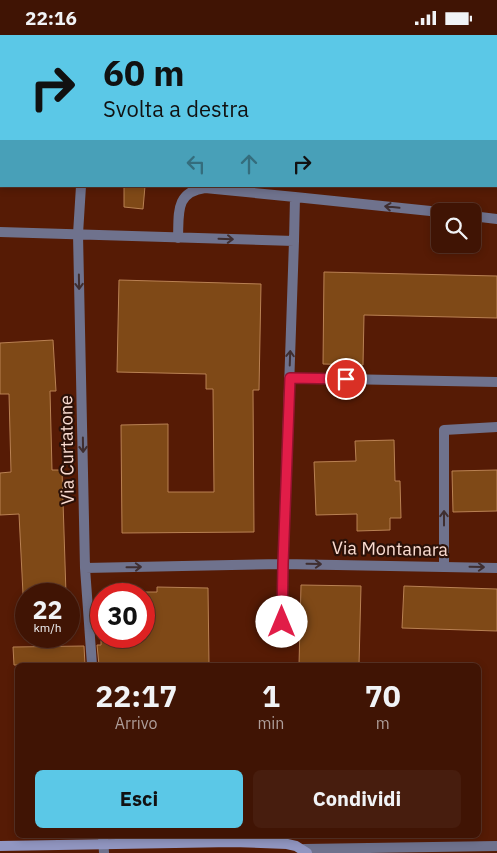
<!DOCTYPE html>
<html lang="it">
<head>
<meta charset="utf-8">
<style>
  body { margin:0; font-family:"IBM Plex Sans",sans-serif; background:#471d0e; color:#f1f3f6; height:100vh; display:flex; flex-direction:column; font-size:19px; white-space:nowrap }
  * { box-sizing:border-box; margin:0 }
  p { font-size:16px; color:#ae9e9a }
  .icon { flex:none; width:28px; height:28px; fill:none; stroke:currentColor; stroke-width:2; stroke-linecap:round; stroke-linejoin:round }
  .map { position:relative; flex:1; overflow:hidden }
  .sheet { position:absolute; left:15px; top:628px; width:466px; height:175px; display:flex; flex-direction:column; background:#401404; border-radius:8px; box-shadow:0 2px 8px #0003,0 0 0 1px #593326 }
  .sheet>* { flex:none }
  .banner { position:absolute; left:0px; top:0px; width:498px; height:152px; box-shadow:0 2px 8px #0003,0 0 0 1px #593326; background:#5bc8e7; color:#111; overflow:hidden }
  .tools { position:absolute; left:431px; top:168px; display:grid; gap:10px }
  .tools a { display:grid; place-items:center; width:50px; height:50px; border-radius:8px; background:#401404; box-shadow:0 2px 8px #0003,0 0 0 1px #593326; font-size:25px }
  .speed { position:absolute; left:15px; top:548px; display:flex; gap:10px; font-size:25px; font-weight:700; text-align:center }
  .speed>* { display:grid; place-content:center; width:65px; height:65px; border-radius:50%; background:#401404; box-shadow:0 2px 8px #0003,0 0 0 1px #593326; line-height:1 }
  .speed small { font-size:12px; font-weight:400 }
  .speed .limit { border:8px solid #d22; background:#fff; color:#111 }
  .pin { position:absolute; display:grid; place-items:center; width:42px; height:42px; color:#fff; margin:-21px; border:2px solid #fff; border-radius:50%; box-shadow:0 1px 5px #0007 }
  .me { position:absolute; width:55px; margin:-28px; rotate:0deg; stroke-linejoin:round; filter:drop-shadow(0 0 4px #0008) }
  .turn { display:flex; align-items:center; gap:18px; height:105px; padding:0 20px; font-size:22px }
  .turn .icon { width:65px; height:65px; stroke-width:2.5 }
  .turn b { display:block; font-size:35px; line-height:42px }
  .lanes { display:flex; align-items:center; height:48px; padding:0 20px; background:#0003; justify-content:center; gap:25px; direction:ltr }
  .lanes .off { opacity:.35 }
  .eta { display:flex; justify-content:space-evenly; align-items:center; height:85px; text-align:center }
  .eta b { font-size:30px; font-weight:700; line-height:35px }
  .cta { display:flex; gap:10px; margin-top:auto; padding:10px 20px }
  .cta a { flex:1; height:58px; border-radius:8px; background:#5bc8e7; color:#111; font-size:20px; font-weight:700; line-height:58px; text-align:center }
  .cta a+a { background:#471d0e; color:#f1f3f6 }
  .status { display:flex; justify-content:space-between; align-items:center; height:35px; padding:0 25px; background:#401404; direction:ltr }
  .status svg { height:14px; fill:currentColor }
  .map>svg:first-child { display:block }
  .building { fill:#7f4917; stroke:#b98153 }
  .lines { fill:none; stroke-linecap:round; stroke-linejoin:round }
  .lane { stroke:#6f728d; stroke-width:10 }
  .street { stroke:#6f728d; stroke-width:10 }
  .secondary { stroke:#9196c1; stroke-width:10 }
  .oneway { stroke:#3f2e30 }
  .route-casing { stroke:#92132f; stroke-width:12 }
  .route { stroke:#e11d48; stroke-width:9 }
  .labels { text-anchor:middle; stroke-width:4.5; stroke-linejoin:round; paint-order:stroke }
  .street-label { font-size:18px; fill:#fadcd1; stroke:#2b1108 }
</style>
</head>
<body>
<div class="status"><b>22:16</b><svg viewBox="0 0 49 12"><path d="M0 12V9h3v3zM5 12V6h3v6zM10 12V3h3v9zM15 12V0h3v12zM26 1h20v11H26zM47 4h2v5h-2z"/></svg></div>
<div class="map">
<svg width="497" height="818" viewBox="0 0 497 818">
  <rect width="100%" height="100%" fill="#561b05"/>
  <path class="building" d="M 124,151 L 145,151 L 143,174 L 124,172 Z
    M 324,237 L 497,241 L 497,283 L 364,280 L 363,330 L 323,329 Z
    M 119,245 L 261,249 L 259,355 L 253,355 L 254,497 L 122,498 L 121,390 L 168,389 L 168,457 L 214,457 L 213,354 L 206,354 L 206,339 L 117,337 Z
    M 53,305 L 56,356 L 50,356 L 52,435 L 62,435 L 66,559 L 23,559 L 19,479 L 0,480 L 0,438 L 11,437 L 9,359 L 0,359 L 0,308 Z
    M 394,405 L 395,446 L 400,446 L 401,483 L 390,483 L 390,495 L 357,496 L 357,479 L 316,480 L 314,427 L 356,426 L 355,406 Z
    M 497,435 L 497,476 L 453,477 L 452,436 Z
    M 301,550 L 361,551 L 359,630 L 299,630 Z
    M 404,551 L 497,554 L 497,596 L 402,593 Z
    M 157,552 L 208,553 L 209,630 L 99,630 L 97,610 L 101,610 L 101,601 L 144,601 L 144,557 L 157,557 Z
    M 84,611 L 85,630 L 14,630 L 13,612 Z"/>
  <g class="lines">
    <path class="lane" d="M 38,0 L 51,1
      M 496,103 L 497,103
      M 78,199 L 81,151
      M 289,343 L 497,347
      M 444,532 L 444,395 L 497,392"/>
    <path class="street" d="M 202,1 L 202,0
      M 295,162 L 440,177
      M 472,181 L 497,184
      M 0,197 L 294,206 L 295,162 L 205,153 C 175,157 179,178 178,203
      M 78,199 L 85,533 L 92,630
      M 85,533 L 283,529 L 497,533
      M 282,607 L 283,529 L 294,206
      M 103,800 L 104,818
      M 304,814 L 497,811"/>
    <path class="secondary" d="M 0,811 L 233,807 L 287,809 L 296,811 L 307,818"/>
  </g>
  <defs><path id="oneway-shaft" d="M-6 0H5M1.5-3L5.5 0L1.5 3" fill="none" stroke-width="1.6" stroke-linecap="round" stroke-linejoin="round" transform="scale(1.25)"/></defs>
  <g class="oneway">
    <use href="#oneway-shaft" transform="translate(392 172) rotate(-174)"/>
    <use href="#oneway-shaft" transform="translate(226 204) rotate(2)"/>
    <use href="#oneway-shaft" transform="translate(79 247) rotate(89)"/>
    <use href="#oneway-shaft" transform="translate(290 323) rotate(-88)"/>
    <use href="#oneway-shaft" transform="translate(83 410) rotate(89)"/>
    <use href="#oneway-shaft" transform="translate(444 483) rotate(-90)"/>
    <use href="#oneway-shaft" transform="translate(314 529) rotate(1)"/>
    <use href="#oneway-shaft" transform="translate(134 532) rotate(-1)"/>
    <use href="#oneway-shaft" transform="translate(477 532) rotate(1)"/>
  </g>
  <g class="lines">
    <g class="route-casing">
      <path id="route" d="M 282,587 L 283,529 L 290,343 L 346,344"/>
    </g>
    <use href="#route" class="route"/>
  </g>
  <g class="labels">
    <g class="street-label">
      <text transform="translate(67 415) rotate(-91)" y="6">Via Curtatone</text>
      <text transform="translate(390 514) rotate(1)" y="6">Via Montanara</text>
    </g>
  </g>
</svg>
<div class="tools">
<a><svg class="icon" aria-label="search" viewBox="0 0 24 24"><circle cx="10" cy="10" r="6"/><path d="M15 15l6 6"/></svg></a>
</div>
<div class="speed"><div>22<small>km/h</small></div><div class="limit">30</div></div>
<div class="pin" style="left:346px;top:344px;background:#d93025"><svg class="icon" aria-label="arrive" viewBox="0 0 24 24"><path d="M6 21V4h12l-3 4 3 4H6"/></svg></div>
<svg class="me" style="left:282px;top:587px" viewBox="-20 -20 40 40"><circle r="19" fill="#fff"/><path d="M0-13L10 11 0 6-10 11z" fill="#e11d48"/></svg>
<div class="banner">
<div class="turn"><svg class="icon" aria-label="right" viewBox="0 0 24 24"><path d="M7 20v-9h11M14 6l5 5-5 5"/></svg><div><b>60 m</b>Svolta a destra</div></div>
<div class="lanes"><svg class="icon off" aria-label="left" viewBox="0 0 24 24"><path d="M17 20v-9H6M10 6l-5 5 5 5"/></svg><svg class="icon off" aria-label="ahead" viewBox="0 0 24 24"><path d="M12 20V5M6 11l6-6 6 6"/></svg><svg class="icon" aria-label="right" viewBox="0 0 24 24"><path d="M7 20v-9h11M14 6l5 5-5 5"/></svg></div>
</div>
<section class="sheet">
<div class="eta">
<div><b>22:17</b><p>Arrivo</p></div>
<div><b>1</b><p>min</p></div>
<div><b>70</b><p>m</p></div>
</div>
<div class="cta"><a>Esci</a><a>Condividi</a></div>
</section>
</div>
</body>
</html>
